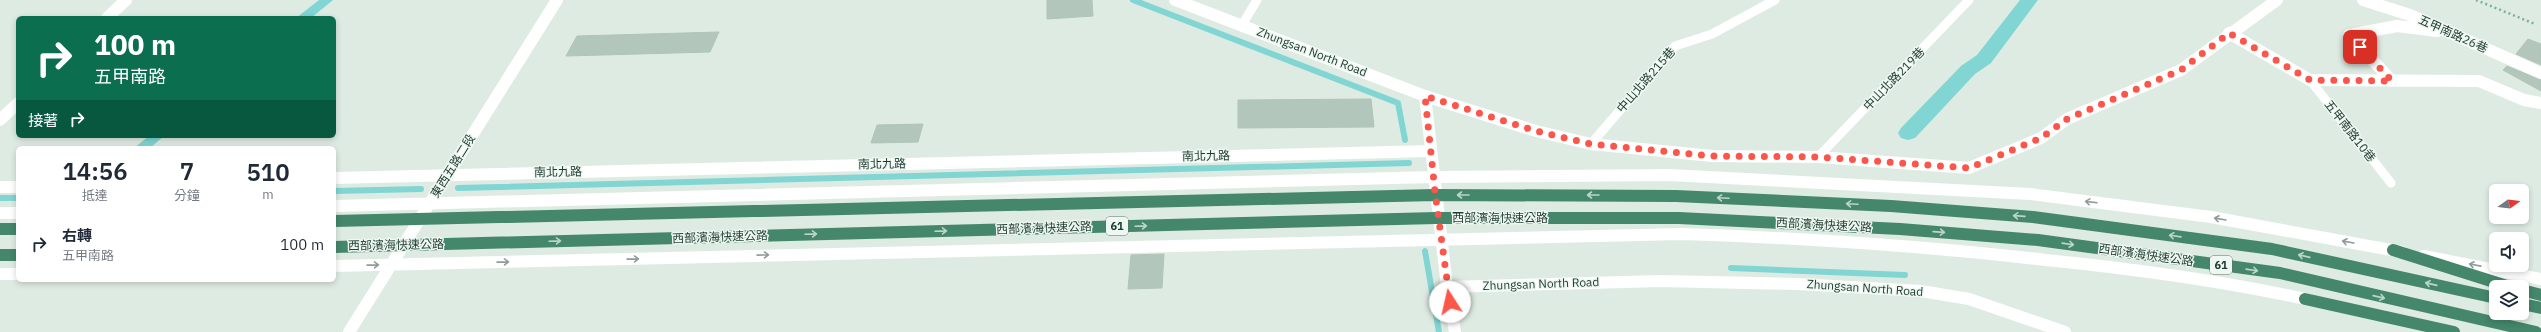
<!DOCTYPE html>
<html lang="zh-TW">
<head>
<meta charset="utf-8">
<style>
  body { margin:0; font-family:"IBM Plex Sans","Noto Sans TC",sans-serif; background:#f6f6f7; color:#1f2937; height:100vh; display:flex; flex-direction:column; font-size:15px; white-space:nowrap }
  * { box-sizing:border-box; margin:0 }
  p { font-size:13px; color:#747a83 }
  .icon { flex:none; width:22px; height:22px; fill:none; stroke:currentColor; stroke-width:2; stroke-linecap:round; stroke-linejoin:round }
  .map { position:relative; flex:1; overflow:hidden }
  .side { position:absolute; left:16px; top:146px; width:320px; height:136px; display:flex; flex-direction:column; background:#fff; border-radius:6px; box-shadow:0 2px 6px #0003 }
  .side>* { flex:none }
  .banner { position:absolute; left:16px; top:16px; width:320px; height:122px; border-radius:6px; box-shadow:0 2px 6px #0003; background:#0b6e4f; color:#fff; overflow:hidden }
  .needle { width:26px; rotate:75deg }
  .buttons { position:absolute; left:2489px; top:184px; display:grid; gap:8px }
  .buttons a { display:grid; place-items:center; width:40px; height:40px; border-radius:6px; background:#fff; box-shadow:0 2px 6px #0003; font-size:20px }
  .pin { position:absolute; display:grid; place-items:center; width:34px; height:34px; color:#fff; margin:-17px; border-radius:8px; box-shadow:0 2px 6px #0006 }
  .me { position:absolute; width:44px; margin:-22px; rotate:350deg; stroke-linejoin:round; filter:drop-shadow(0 0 3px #0008) }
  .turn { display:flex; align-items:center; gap:14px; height:84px; padding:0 12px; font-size:18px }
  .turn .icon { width:52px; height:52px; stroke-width:2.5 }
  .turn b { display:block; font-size:28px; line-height:34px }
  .then { display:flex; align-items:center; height:38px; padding:0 12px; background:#0003; gap:8px; font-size:15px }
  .eta { display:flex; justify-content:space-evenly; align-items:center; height:68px; text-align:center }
  .eta b { font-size:24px; font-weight:600; line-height:28px }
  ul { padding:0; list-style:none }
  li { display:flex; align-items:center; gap:12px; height:60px; padding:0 12px }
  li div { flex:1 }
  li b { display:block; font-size:15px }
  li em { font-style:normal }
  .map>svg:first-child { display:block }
  .water { fill:#81d5d3 }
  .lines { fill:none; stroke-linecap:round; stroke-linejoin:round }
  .stream { stroke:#81d5d3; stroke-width:6 }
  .canal { fill:#81d5d3; fill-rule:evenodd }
  .building { fill:#b3c6bb; stroke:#b0c5b8 }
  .path { stroke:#7cb197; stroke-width:2.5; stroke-dasharray:2 3; stroke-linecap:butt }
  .service { stroke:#fff; stroke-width:9 }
  .minor { stroke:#fff; stroke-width:12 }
  .tertiary { stroke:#fff; stroke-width:12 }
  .trunk { stroke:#44876b; stroke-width:12 }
  .oneway { stroke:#bbd5c9 }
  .oneway2 { stroke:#8e9d96 }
  .route { stroke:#fc564b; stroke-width:7; stroke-dasharray:0 12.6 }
  .labels { text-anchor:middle; stroke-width:3; stroke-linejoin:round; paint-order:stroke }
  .shield { fill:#eef7f1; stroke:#5c7368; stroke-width:1 }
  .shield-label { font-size:11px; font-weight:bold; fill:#1e3b2e }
  .street-label { font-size:12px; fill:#1e3b2e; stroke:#eef7f1 }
</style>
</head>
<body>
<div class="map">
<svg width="2541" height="332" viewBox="0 0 2541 332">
  <rect width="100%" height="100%" fill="#deebe3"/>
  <path class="water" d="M 319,0 L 333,0 L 311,18 L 296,18 Z
    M 149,136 L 164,136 L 150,148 L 134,148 Z"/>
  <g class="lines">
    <path class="stream" d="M 1133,0 L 1398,103 L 1405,140
      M 458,188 L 1409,163
      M 334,191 L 421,189
      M 0,198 L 18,198
      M 1425,251 L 1439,332
      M 1731,268 L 1905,275"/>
    <path class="canal" d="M 2020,0 L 2038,0 L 1991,63 L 1975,74 L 1915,138 L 1908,140 L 1901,138 L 1898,133 L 1901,128 L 1961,66 L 1977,55 Z"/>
  </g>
  <path class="building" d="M 1047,0 L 1092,0 L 1093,16 L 1047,19 Z
    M 719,32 L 710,52 L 566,56 L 577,36 Z
    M 2528,39 L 2541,44 L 2541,65 L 2516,54 Z
    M 2507,66 L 2541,80 L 2541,91 L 2503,70 Z
    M 1371,99 L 1374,127 L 1238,128 L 1238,100 Z
    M 923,124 L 918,142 L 871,143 L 877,125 Z
    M 1164,254 L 1162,288 L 1128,289 L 1131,255 Z"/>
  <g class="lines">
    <path class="path" d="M 2476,0 L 2535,24"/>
    <path class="service" d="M 1242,25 L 1257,0
      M 2310,80 L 2391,183
      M 1591,144 L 1675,46 L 1712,34 L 1775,0
      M 1818,157 L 1969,0"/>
    <path class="minor" d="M 2363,0 L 2410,15 L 2541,73
      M 107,18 L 126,0
      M 2229,33 L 2310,80 L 2479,81 L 2524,100 L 2541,103
      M 2392,81 L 2349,35 L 2397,26 L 2437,31
      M 1425,96 L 1536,131 L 1591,144 L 1712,156 L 1818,157 L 1969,168 L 2041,138 L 2067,119 L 2181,70 L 2277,0
      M 0,120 L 18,103
      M 334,178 L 1431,151
      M 0,187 L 18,187
      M 1447,287 L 1455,332"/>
    <path class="tertiary" d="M 1175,0 L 1425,96 L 1447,287 L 1661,281 L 1797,284 L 1921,291 L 1969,299 L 2065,332
      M 334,206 L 1433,177 L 1669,175 L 2030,194 L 2211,217 L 2402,252
      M 0,213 L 18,213
      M 2424,256 L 2541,279
      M 334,266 L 1682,234 C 1804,238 1925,246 2046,260 C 2136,269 2225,281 2314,301
      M 0,274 L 18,274
      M 349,332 L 557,0"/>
    <path class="trunk" d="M 334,221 L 1435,195 L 1676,196 L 1891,206 L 2033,217 L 2272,249 L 2496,298
      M 0,229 L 18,229
      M 334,247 L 1436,218 L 1679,218 L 1900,229 L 2038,240 L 2280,273 L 2536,332
      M 2393,250 L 2510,287
      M 0,255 L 18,255
      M 2522,290 L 2541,295
      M 2305,299 L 2454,332
      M 2522,304 L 2541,308"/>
  </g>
  <defs><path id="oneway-shaft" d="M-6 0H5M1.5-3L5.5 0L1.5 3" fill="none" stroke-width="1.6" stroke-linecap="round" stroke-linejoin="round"/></defs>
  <g class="oneway">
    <use href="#oneway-shaft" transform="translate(1463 195) rotate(-180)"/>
    <use href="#oneway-shaft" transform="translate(1593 195) rotate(-180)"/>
    <use href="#oneway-shaft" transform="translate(1723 198) rotate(-177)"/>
    <use href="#oneway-shaft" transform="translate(1852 204) rotate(-177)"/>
    <use href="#oneway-shaft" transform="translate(2019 216) rotate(-176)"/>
    <use href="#oneway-shaft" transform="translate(1141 226) rotate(-2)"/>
    <use href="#oneway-shaft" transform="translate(941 231) rotate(-2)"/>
    <use href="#oneway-shaft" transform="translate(1939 232) rotate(4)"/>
    <use href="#oneway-shaft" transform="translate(811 234) rotate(-2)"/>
    <use href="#oneway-shaft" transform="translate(2175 236) rotate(-172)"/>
    <use href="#oneway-shaft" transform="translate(555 241) rotate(-2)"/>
    <use href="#oneway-shaft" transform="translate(2068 244) rotate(8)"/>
    <use href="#oneway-shaft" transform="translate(2304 256) rotate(-167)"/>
    <use href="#oneway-shaft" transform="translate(2252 270) rotate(8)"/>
    <use href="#oneway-shaft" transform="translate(2431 284) rotate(-167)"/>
    <use href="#oneway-shaft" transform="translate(2379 297) rotate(13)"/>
  </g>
  <g class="oneway2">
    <use href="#oneway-shaft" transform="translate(2091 202) rotate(-173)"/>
    <use href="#oneway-shaft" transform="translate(2220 219) rotate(-170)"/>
    <use href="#oneway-shaft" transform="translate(2348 242) rotate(-170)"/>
    <use href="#oneway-shaft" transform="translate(763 255) rotate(-1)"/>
    <use href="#oneway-shaft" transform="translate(633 259) rotate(-1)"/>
    <use href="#oneway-shaft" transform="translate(503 262) rotate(-1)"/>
    <use href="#oneway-shaft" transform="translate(373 265) rotate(-1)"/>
    <use href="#oneway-shaft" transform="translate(2475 265) rotate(-169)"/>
  </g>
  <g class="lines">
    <path class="route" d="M 1450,302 L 1435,192 L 1425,96 L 1536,131 L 1591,144 L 1712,156 L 1818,157 L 1969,168 L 2041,138 L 2067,119 L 2181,70 L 2229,33 L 2310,80 L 2392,81 L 2360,47"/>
  </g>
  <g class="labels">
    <g class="shield">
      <rect x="1106" y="217" width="22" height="18" rx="3"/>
      <rect x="2210" y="256" width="22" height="18" rx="3"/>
    </g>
    <g class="shield-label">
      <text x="1117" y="230">61</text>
      <text x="2221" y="269">61</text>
    </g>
    <g class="street-label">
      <text transform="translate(2453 34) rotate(24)" y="4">五甲南路26巷</text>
      <text transform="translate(1312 52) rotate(21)" y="4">Zhungsan North Road</text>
      <text transform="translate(1894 79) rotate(-46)" y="4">中山北路219巷</text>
      <text transform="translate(1646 80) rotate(-49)" y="4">中山北路215巷</text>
      <text transform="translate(2350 131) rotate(52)" y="4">五甲南路10巷</text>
      <text transform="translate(1206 156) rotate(-1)" y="4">南北九路</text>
      <text transform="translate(882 164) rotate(-1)" y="4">南北九路</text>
      <text transform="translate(453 166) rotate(-58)" y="4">東西五路二段</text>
      <text transform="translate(558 172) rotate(-1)" y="4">南北九路</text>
      <text x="1500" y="222">西部濱海快速公路</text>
      <text transform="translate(1824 225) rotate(3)" y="4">西部濱海快速公路</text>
      <text transform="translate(1044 228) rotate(-2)" y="4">西部濱海快速公路</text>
      <text transform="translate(720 237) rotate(-2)" y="4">西部濱海快速公路</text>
      <text transform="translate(396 245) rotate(-1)" y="4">西部濱海快速公路</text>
      <text transform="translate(2146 255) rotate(8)" y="4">西部濱海快速公路</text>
      <text transform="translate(1541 284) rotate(-2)" y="4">Zhungsan North Road</text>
      <text transform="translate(1865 288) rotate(4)" y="4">Zhungsan North Road</text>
    </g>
  </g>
</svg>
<div class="buttons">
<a><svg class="needle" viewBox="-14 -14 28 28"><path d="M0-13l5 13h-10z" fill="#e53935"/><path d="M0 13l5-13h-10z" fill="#747a83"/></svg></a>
<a><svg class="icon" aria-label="sound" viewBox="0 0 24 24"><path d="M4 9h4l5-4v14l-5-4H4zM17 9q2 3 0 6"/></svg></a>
<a><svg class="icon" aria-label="layers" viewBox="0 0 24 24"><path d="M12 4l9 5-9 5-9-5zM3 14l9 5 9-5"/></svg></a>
</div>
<div class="pin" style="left:2360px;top:47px;background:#d93025"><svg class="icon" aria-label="arrive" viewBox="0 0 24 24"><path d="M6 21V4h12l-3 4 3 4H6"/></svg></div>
<svg class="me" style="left:1450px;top:302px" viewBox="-20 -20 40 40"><circle r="19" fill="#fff"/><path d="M0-13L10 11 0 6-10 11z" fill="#fc564b"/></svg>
<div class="banner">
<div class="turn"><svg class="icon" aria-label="right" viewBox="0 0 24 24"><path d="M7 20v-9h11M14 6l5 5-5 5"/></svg><div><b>100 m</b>五甲南路</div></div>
<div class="then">接著<svg class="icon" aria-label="right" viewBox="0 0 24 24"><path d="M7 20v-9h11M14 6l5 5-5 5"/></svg></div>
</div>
<section class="side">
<div class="eta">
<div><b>14:56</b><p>抵達</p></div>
<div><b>7</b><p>分鐘</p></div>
<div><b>510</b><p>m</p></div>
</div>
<ul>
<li><svg class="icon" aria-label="right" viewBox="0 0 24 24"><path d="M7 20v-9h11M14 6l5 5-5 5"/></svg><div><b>右轉</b><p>五甲南路</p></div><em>100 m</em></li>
</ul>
</section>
</div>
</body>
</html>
